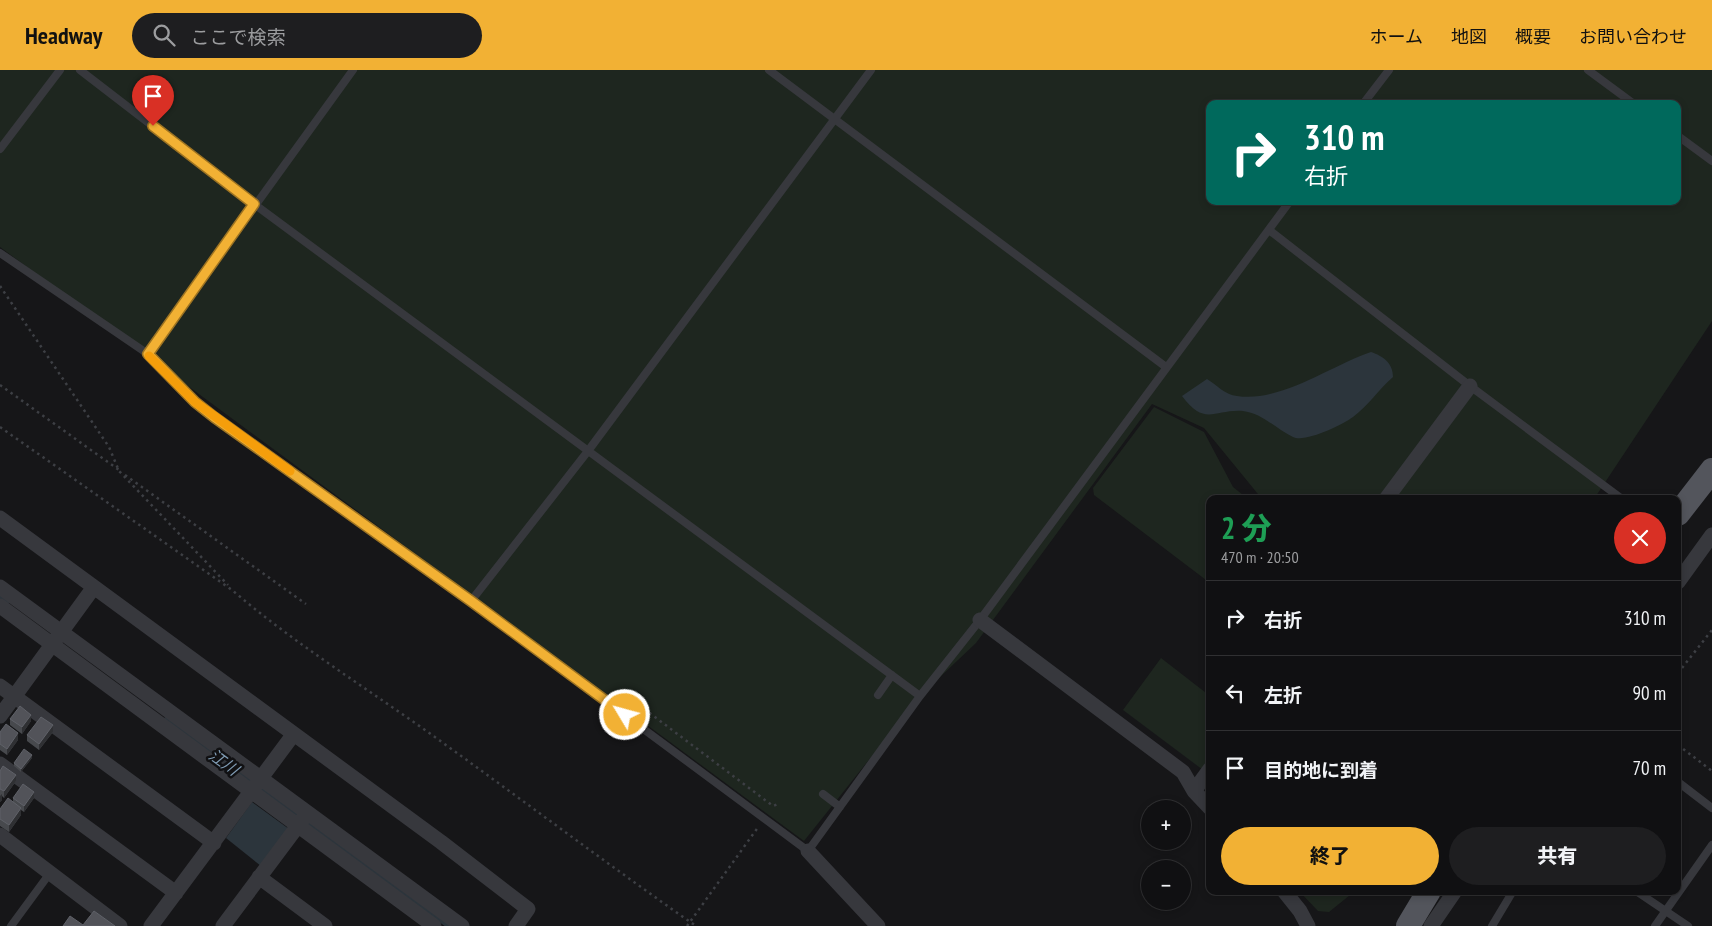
<!DOCTYPE html>
<html lang="ja">
<head>
<meta charset="utf-8">
<style>
  body { margin:0; font-family:"PT Sans Narrow","Noto Sans JP",sans-serif; background:#1e1e20; color:#f1f3f6; height:100vh; display:flex; flex-direction:column; font-size:19px; white-space:nowrap }
  * { box-sizing:border-box; margin:0 }
  p { font-size:16px; color:#9c9d9f }
  .icon { flex:none; width:28px; height:28px; fill:none; stroke:currentColor; stroke-width:2; stroke-linecap:round; stroke-linejoin:round }
  .map { position:relative; flex:1; overflow:hidden }
  .details { position:absolute; left:1206px; top:425px; width:475px; height:400px; display:flex; flex-direction:column; background:#101012; border-radius:10px; box-shadow:0 2px 8px #0003,0 0 0 1px #303032 }
  .details>* { flex:none }
  .hud { position:absolute; left:1206px; top:30px; width:475px; height:105px; border-radius:10px; box-shadow:0 2px 8px #0003,0 0 0 1px #303032; background:#00695c; color:#fff; overflow:hidden }
  .fabs { position:absolute; left:1141px; top:730px; display:grid; gap:10px }
  .fabs a { display:grid; place-items:center; width:50px; height:50px; border-radius:50%; background:#101012; box-shadow:0 2px 8px #0003,0 0 0 1px #303032; font-size:25px }
  .pin { position:absolute; display:grid; place-items:center; width:42px; height:42px; color:#fff; margin:-51px -21px; border-radius:50% 50% 50% 0; rotate:-45deg; box-shadow:0 0 5px #0007 }
  .pin .icon { rotate:45deg }
  .me { position:absolute; width:55px; margin:-28px; rotate:307deg; stroke-linejoin:round; filter:drop-shadow(0 0 4px #0008) }
  .turn { display:flex; align-items:center; gap:18px; height:105px; padding:0 15px; font-size:22px }
  .turn .icon { width:65px; height:65px; stroke-width:2.5 }
  .turn b { display:block; font-size:35px; line-height:42px }
  .round { display:grid; place-items:center; flex:none; width:52px; height:52px; border-radius:26px; background:#1e1e20 }
  .headline { display:flex; align-items:center; justify-content:space-between; height:85px; padding:0 15px }
  h1 { font-size:30px; font-weight:800; line-height:38px; color:#1e9e55 }
  .primary-button { display:flex; gap:10px; margin-top:auto; padding:10px 15px }
  .primary-button a { flex:1; height:58px; border-radius:30px; background:#f2b134; color:#111; font-size:20px; font-weight:800; line-height:58px; text-align:center }
  .primary-button a+a { background:#1e1e20; color:#f1f3f6 }
  ul { padding:0; list-style:none }
  li { display:flex; align-items:center; gap:15px; height:75px; padding:0 15px; border-top:1px solid #303032 }
  li div { flex:1 }
  li b { display:block; font-size:19px }
  li em { font-style:normal }
  header { display:flex; align-items:center; gap:30px; box-sizing:border-box; height:70px; padding:0 25px; background:#f2b134; color:#111 }
  header strong { font-size:24px }
  nav { display:flex; gap:28px; margin-inline-start:auto; font-size:18px }
  .search { width:350px; height:45px; background:#1e1e20; display:flex; align-items:center; gap:12px; box-sizing:border-box; padding:0 18px; border-radius:28px; color:#9c9d9f; font-size:19px }
  .map>svg:first-child { display:block }
  .green { fill:#1e261f; fill-rule:evenodd }
  .water { fill:#2c353c }
  .lines { fill:none; stroke-linecap:round; stroke-linejoin:round }
  .stream { stroke:#2c353c; stroke-width:4 }
  .path { stroke:#3d3f44; stroke-width:2.5; stroke-dasharray:2.5 4; stroke-linecap:butt }
  .lane { stroke:#37383d; stroke-width:8 }
  .street { stroke:#37383d; stroke-width:15 }
  .primary { stroke:#53555c; stroke-width:24 }
  .wall { fill:#47494d }
  .shaded-wall { fill:#2f3033 }
  .building { fill:#525359; stroke:#5f6168 }
  .route-casing { stroke:#9d7322; stroke-width:12 }
  .route { stroke:#f2b134; stroke-width:9 }
  .slow { stroke:#f59e0b; stroke-width:9 }
  .labels { text-anchor:middle; stroke-width:5; stroke-linejoin:round; paint-order:stroke }
  .water-label { font-size:16px; font-style:italic; fill:#7f9bb3; stroke:#111113 }
</style>
</head>
<body>
<header>
<strong>Headway</strong>
<div class="search"><svg class="icon" aria-label="search" viewBox="0 0 24 24"><circle cx="10" cy="10" r="6"/><path d="M15 15l6 6"/></svg>ここで検索</div>
<nav><a>ホーム</a><a>地図</a><a>概要</a><a>お問い合わせ</a></nav>
</header>
<div class="map">
<svg width="1712" height="856" viewBox="0 0 1712 856">
  <rect width="100%" height="100%" fill="#161618"/>
  <path class="green" d="M 0,0 L 1712,0 L 1712,251 L 1594,429 L 1262,429 L 1204,358 L 1152,334 L 976,573 L 920,626 L 804,771 L 0,177 ZM 1210,34 L 1678,34 L 1678,131 L 1210,131 Z
    M 1154,337 L 1204,362 L 1233,417 L 1248,429 L 1210,429 L 1210,513 L 1094,425 L 1093,418 Z
    M 1161,588 L 1210,626 L 1210,691 L 1203,700 L 1123,640 Z
    M 1299,821 L 1355,821 L 1329,842 L 1318,841 Z"/>
  <path class="water" d="M 1371,282 C 1383,286 1393,293 1393,307 C 1379,319 1368,336 1353,347 C 1342,355 1305,373 1293,367 C 1276,359 1262,343 1243,341 C 1214,339 1205,357 1182,326 L 1207,309 C 1217,315 1225,325 1237,326 C 1280,333 1332,295 1371,282 Z
    M 252,732 L 289,759 L 261,796 L 226,768 Z"/>
  <g class="lines">
    <path class="stream" d="M 0,527 L 7,532
      M 166,649 L 253,713
      M 258,717 L 299,747
      M 305,751 L 448,856"/>
    <path class="path" d="M 0,216 L 109,377 L 119,401 L 228,515
      M 0,315 L 119,400
      M 0,357 L 232,520 C 295,574 365,617 432,665 C 520,728 607,794 696,856
      M 125,405 L 306,534
      M 1678,603 L 1712,560
      M 639,635 L 773,736 L 780,733
      M 1678,675 L 1712,701
      M 687,856 L 759,756"/>
    <path class="lane" d="M 80,0 L 254,134 L 920,626
      M 769,0 L 1166,297
      M 1588,0 L 1634,34
      M 1363,34 L 1389,0
      M 1678,66 L 1712,91
      M 0,79 L 60,0
      M 1269,160 L 1470,316 L 1622,429
      M 0,183 L 148,284 L 195,332 L 214,347 L 471,531 L 808,781 L 920,626 L 980,550 L 1290,131
      M 148,284 L 353,0
      M 471,531 L 588,381 L 871,0
      M 878,625 L 892,605
      M 1678,712 L 1712,738
      M 823,724 L 840,737
      M 1636,821 L 1688,856
      M 11,856 L 50,803
      M 1492,856 L 1513,821
      M 1655,856 L 1712,775"/>
    <path class="street" d="M 1386,429 L 1470,316
      M 0,448 L 441,772 L 528,839 L 516,856
      M 1678,512 L 1712,465
      M 0,517 L 462,856
      M 0,536 L 434,856
      M 980,550 L 1183,702 L 1194,721 L 1210,738
      M 0,616 L 214,773
      M 0,646 L 94,517
      M 0,694 L 176,823
      M 1194,721 L 1210,699
      M 0,765 L 120,856
      M 808,781 L 878,856
      M 259,807 L 325,856
      M 1284,821 L 1300,841 L 1308,856
      M 151,856 L 293,665
      M 223,856 L 303,749
      M 1431,856 L 1455,821"/>
    <path class="primary" d="M 1678,444 L 1712,400
      M 1408,856 L 1429,821"/>
  </g>
  <path class="wall" d="M 10,649 L 31,651 L 22,664 L 10,655 Z
    M 0,662 L 18,670 L 7,685 L 0,680 Z
    M 53,662 L 39,680 L 27,671 L 27,665 Z
    M 32,688 L 21,702 L 14,696 L 14,693 Z
    M 0,701 L 16,711 L 4,728 L 2,726 L 2,730 L 0,732 Z
    M 13,728 L 34,728 L 24,742 L 21,740 L 21,745 L 9,762 L 0,756 L 0,739 L 13,732 Z"/>
  <path class="shaded-wall" d="M 31,645 L 31,651 L 22,664 L 22,657 Z
    M 53,655 L 53,662 L 39,680 L 39,674 Z
    M 18,663 L 18,670 L 7,685 L 7,679 Z
    M 32,685 L 32,688 L 21,702 L 21,699 Z
    M 16,705 L 16,711 L 4,728 L 4,721 Z
    M 34,722 L 34,728 L 24,742 L 24,736 Z
    M 2,724 L 2,730 L 0,732 L 0,726 Z
    M 21,738 L 21,745 L 9,762 L 9,755 Z"/>
  <path class="building" d="M 20,636 L 31,645 L 22,657 L 10,649 Z
    M 41,647 L 53,655 L 39,674 L 27,665 Z
    M 6,654 L 18,663 L 7,679 L 0,674 L 0,662 Z
    M 24,679 L 32,685 L 21,699 L 14,693 Z
    M 3,696 L 16,705 L 4,721 L 0,719 L 0,701 Z
    M 23,714 L 34,722 L 24,736 L 13,728 Z
    M 8,728 L 21,738 L 9,755 L 0,749 L 0,739 Z
    M 94,841 L 115,856 L 63,856 L 70,846 L 83,855 Z"/>
  <g class="lines">
    <g class="route-casing">
      <path id="route" d="M 153,56 L 254,134 L 148,284 L 195,332 L 214,347 L 471,531 L 625,645"/>
    </g>
    <use href="#route" class="route"/>
    <path class="slow" d="M 149,286 L 195,332 L 290,401"/>
  </g>
  <g class="labels">
    <g class="water-label">
      <text transform="translate(224 692) rotate(36)" y="6">江川</text>
    </g>
  </g>
</svg>
<div class="fabs">
<a>+</a>
<a>−</a>
</div>
<div class="pin" style="left:153px;top:56px;background:#d93025"><svg class="icon" aria-label="arrive" viewBox="0 0 24 24"><path d="M6 21V4h12l-3 4 3 4H6"/></svg></div>
<svg class="me" style="left:625px;top:645px" viewBox="-20 -20 40 40"><circle r="17" fill="#f2b134" stroke="#fff" stroke-width="3"/><path d="M0-11L8 9 0 5-8 9z" fill="#fff"/></svg>
<div class="hud">
<div class="turn"><svg class="icon" aria-label="right" viewBox="0 0 24 24"><path d="M7 20v-9h11M14 6l5 5-5 5"/></svg><div><b>310 m</b>右折</div></div>
</div>
<section class="details">
<div class="headline"><div><h1>2 分</h1><p>470 m · 20:50</p></div><a class="round" style="background:#d93025;color:#fff"><svg class="icon" aria-label="close" viewBox="0 0 24 24"><path d="M6 6l12 12M18 6L6 18"/></svg></a></div>
<ul>
<li><svg class="icon" aria-label="right" viewBox="0 0 24 24"><path d="M7 20v-9h11M14 6l5 5-5 5"/></svg><div><b>右折</b></div><em>310 m</em></li>
<li><svg class="icon" aria-label="left" viewBox="0 0 24 24"><path d="M17 20v-9H6M10 6l-5 5 5 5"/></svg><div><b>左折</b></div><em>90 m</em></li>
<li><svg class="icon" aria-label="arrive" viewBox="0 0 24 24"><path d="M6 21V4h12l-3 4 3 4H6"/></svg><div><b>目的地に到着</b></div><em>70 m</em></li>
</ul>
<div class="primary-button"><a>終了</a><a>共有</a></div>
</section>
</div>
</body>
</html>
